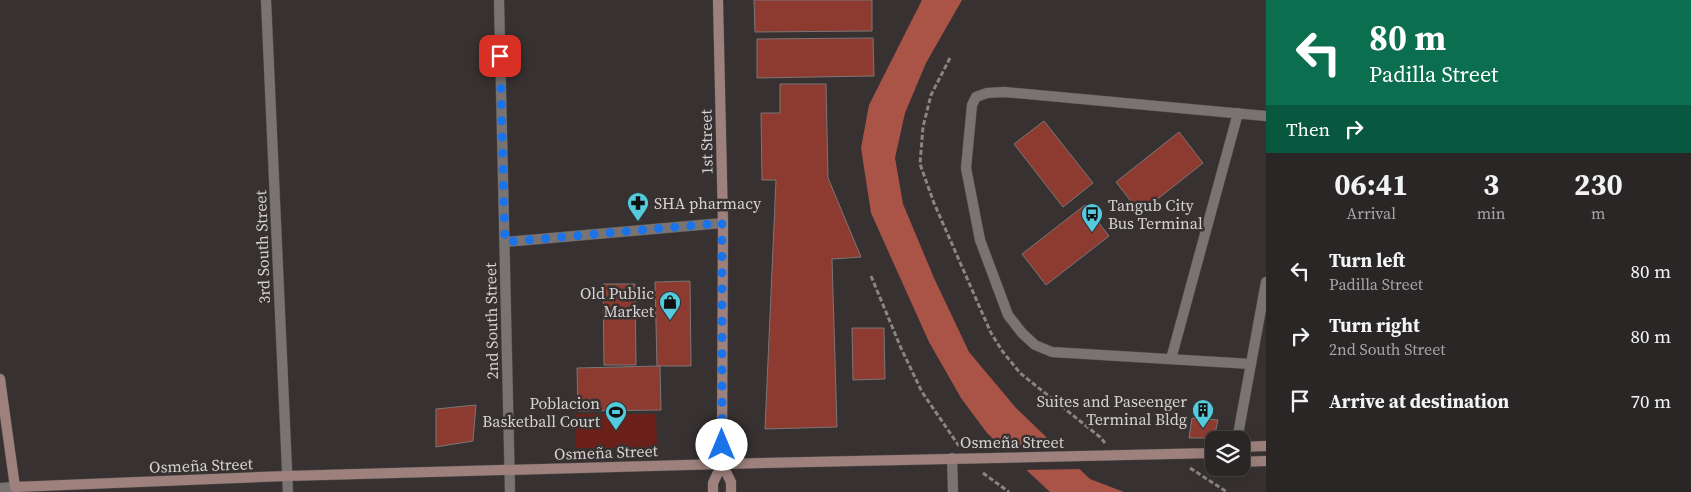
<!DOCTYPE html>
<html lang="en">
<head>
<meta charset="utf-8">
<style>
  body { margin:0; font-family:"Source Serif 4",serif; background:#312e2d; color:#f1f3f6; height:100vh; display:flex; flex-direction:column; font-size:19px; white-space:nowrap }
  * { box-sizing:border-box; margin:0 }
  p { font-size:16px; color:#a5a5a7 }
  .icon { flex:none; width:28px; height:28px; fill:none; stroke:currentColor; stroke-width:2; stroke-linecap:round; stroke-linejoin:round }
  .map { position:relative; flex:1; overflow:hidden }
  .panel { display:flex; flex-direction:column; background:#292625; width:425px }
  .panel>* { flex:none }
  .guide { background:#0b6e4f; color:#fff; overflow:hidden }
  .fabs { position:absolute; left:1205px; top:431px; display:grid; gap:10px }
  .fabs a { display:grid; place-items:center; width:45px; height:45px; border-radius:10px; background:#292625; box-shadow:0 5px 20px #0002,0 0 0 1px #454342; font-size:25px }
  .pin { position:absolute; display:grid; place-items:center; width:42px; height:42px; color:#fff; margin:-21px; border-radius:10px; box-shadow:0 2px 8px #0006 }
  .me { position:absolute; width:55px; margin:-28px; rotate:0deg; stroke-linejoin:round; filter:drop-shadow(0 0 4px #0008) }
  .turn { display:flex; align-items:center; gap:18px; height:105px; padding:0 20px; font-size:22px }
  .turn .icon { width:65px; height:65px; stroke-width:2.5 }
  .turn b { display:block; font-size:35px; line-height:42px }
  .then { display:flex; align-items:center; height:48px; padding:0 20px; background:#0003; gap:10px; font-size:19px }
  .eta { display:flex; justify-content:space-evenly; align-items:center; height:85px; text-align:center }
  .eta b { font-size:30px; font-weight:700; line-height:35px }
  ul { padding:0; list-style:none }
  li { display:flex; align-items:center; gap:15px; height:65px; padding:0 20px }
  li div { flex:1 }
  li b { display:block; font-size:19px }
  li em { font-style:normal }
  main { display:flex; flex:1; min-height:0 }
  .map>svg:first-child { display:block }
  .green { fill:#6b2119 }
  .water { fill:#aa5448 }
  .pier { fill:#373231 }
  .building { fill:#8d3b30; stroke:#7c7675 }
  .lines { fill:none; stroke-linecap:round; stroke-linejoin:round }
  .service-casing { stroke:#514e4d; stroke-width:11 }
  .minor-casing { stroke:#514e4d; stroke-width:11 }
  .tertiary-casing { stroke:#514e4d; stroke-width:11 }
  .secondary-casing { stroke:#514e4d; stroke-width:11 }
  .path { stroke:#898584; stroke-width:3; stroke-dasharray:5 2.5; stroke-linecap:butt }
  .service { stroke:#797372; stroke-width:10 }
  .minor { stroke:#797372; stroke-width:10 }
  .tertiary { stroke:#797372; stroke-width:10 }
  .secondary { stroke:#9e817c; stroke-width:10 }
  .route { stroke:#1a73e8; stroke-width:9; stroke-dasharray:0 16.2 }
  .labels { text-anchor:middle; stroke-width:5; stroke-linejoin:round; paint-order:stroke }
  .street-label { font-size:16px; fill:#d5d2d1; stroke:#373231 }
  .poi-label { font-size:16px; fill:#d5d2d1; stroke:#373231; text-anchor:end }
</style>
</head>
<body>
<main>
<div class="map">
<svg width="1266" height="492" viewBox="0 0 1266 492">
  <rect width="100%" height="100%" fill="#373231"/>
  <path class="green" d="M 575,414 L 656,414 L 657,448 L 576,448 Z"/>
  <path class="water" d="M 922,0 L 962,0 L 926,63 L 905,113 L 895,158 L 903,204 L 934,278 L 969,352 L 1016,408 L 1090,479 L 1124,492 L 1050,492 L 987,433 L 961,398 L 929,342 L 871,213 L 861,148 L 869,105 Z"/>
  <path class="pier" d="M 997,445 L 1058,445 L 1084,469 L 1022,470 Z"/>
  <path class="building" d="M 754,0 L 872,0 L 872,31 L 755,32 Z
    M 873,38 L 874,76 L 757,78 L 757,39 Z
    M 780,84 L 826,84 L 828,178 L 861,257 L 832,259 L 837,427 L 765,429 L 776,180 L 762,180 L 761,113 L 780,113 Z
    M 1044,121 L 1093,183 L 1063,207 L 1014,144 Z
    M 1179,132 L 1203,163 L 1140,213 L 1116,182 Z
    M 1085,205 L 1109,236 L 1046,285 L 1022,254 Z
    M 690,281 L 691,366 L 657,366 L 655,282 Z
    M 603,284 L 635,284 L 636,365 L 604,365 Z
    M 852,328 L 884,328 L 885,379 L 853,380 Z
    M 660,366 L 661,410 L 578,411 L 577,368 Z
    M 476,405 L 473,441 L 436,447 L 436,409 Z
    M 1192,418 L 1218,420 L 1214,438 L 1189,438 Z"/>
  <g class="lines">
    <g class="service-casing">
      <path id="service" d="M 1171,359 L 1238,113
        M 1251,364 L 1052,352 L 1035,345 L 1022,333 L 1008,315 L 980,240 L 966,168 L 972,105 L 976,97 L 987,93 L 1004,92 L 1266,116"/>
    </g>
    <g class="minor-casing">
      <path id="minor" d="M 266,0 L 288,492
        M 499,0 L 510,492
        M 505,242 L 723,223
        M 952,458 L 953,492"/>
    </g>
    <g class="tertiary-casing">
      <path id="tertiary" d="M 1237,440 L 1266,282
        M 0,488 L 15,487"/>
    </g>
    <g class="secondary-casing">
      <path id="secondary" d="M 0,379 L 15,487 L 287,476 L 722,464 L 1214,453
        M 1241,447 L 1266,446
        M 1241,462 L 1266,461
        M 722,464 L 731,482 L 731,492
        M 713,492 L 713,483 L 722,464 L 723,223 L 718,0"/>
    </g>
    <path class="path" d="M 950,58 L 931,95 L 923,127 L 920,164 L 934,203 L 991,333 L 1003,352 L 1020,373 L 1100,437 L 1105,443
      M 871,276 L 901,348 L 922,392 L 959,446
      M 1190,468 L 1227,492
      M 983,473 L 1009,492"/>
    <use href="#service" class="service"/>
    <use href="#minor" class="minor"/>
    <use href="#tertiary" class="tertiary"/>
    <use href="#secondary" class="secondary"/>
  </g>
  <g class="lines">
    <path class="route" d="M 500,56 L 505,242 L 722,223 L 722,445"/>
  </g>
  <defs>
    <g id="pharmacy-pin" transform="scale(1.125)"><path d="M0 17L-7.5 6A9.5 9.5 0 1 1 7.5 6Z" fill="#54cadd" stroke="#373231"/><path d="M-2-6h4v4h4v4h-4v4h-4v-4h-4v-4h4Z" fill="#111"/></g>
    <g id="bus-pin" transform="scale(1.125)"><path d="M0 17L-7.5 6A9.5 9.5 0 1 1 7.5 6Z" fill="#54cadd" stroke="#373231"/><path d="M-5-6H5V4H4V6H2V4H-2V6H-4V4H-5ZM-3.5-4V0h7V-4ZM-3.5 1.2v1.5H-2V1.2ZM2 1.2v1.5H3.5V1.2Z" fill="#111"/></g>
    <g id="shop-pin" transform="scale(1.125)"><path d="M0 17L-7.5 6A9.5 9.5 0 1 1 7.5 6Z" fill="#54cadd" stroke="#373231"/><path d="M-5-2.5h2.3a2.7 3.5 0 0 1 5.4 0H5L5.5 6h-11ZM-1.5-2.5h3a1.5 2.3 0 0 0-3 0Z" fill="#111"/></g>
    <g id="building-pin" transform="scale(1.125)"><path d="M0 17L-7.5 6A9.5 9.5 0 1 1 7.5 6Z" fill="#54cadd" stroke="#373231"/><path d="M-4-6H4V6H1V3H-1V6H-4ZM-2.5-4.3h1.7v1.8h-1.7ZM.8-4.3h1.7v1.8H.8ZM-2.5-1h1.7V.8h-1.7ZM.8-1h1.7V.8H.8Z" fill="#111"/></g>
    <g id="stadium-pin" transform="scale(1.125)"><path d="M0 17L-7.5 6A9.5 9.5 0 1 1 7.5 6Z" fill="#54cadd" stroke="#373231"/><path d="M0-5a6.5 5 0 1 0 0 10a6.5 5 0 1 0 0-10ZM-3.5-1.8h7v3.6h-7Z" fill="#111"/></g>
  </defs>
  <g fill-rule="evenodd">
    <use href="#pharmacy-pin" x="638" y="203"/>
    <use href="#bus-pin" x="1092" y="214"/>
    <use href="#shop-pin" x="670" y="302"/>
    <use href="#building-pin" x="1203" y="410"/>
    <use href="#stadium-pin" x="616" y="412"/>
  </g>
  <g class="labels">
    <g class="street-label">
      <text transform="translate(706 142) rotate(-91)" y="6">1st Street</text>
      <text transform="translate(262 247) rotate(-92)" y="6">3rd South Street</text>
      <text transform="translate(491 321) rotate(-91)" y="6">2nd South Street</text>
      <text x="1012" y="448">Osmeña Street</text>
      <text transform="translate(606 452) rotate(-2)" y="6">Osmeña Street</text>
      <text transform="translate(201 465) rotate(-2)" y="6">Osmeña Street</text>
    </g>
    <g class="poi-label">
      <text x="654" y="209" text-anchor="start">SHA pharmacy</text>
      <text x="1108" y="211" text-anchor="start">Tangub City<tspan x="1108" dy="18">Bus Terminal</tspan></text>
      <text x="654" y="299">Old Public<tspan x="654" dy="18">Market</tspan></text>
      <text x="1187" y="407">Suites and Paseenger<tspan x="1187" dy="18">Terminal Bldg</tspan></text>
      <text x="600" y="409">Poblacion<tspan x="600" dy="18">Basketball Court</tspan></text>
    </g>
  </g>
</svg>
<div class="fabs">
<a><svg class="icon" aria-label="layers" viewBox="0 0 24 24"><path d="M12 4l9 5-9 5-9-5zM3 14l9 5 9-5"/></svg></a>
</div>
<div class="pin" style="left:500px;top:56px;background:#d93025"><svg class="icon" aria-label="arrive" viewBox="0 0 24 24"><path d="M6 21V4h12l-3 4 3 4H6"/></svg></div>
<svg class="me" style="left:722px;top:445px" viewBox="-20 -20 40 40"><circle r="19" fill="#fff"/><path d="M0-13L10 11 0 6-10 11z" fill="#1a73e8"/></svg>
</div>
<section class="panel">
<div class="guide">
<div class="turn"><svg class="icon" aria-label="left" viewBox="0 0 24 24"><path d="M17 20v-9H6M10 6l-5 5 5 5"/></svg><div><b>80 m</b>Padilla Street</div></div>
<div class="then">Then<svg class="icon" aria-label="right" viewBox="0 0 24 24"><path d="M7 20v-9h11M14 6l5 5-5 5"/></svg></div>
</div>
<div class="eta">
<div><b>06:41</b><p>Arrival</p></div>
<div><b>3</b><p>min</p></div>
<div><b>230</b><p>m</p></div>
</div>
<ul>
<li><svg class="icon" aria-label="left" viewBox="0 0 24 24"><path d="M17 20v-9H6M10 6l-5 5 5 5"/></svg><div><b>Turn left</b><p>Padilla Street</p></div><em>80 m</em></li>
<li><svg class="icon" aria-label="right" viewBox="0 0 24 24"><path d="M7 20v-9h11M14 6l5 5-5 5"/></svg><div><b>Turn right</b><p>2nd South Street</p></div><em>80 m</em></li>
<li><svg class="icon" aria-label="arrive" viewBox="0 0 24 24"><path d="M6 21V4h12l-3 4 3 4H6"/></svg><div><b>Arrive at destination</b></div><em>70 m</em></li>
</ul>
</section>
</main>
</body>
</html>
